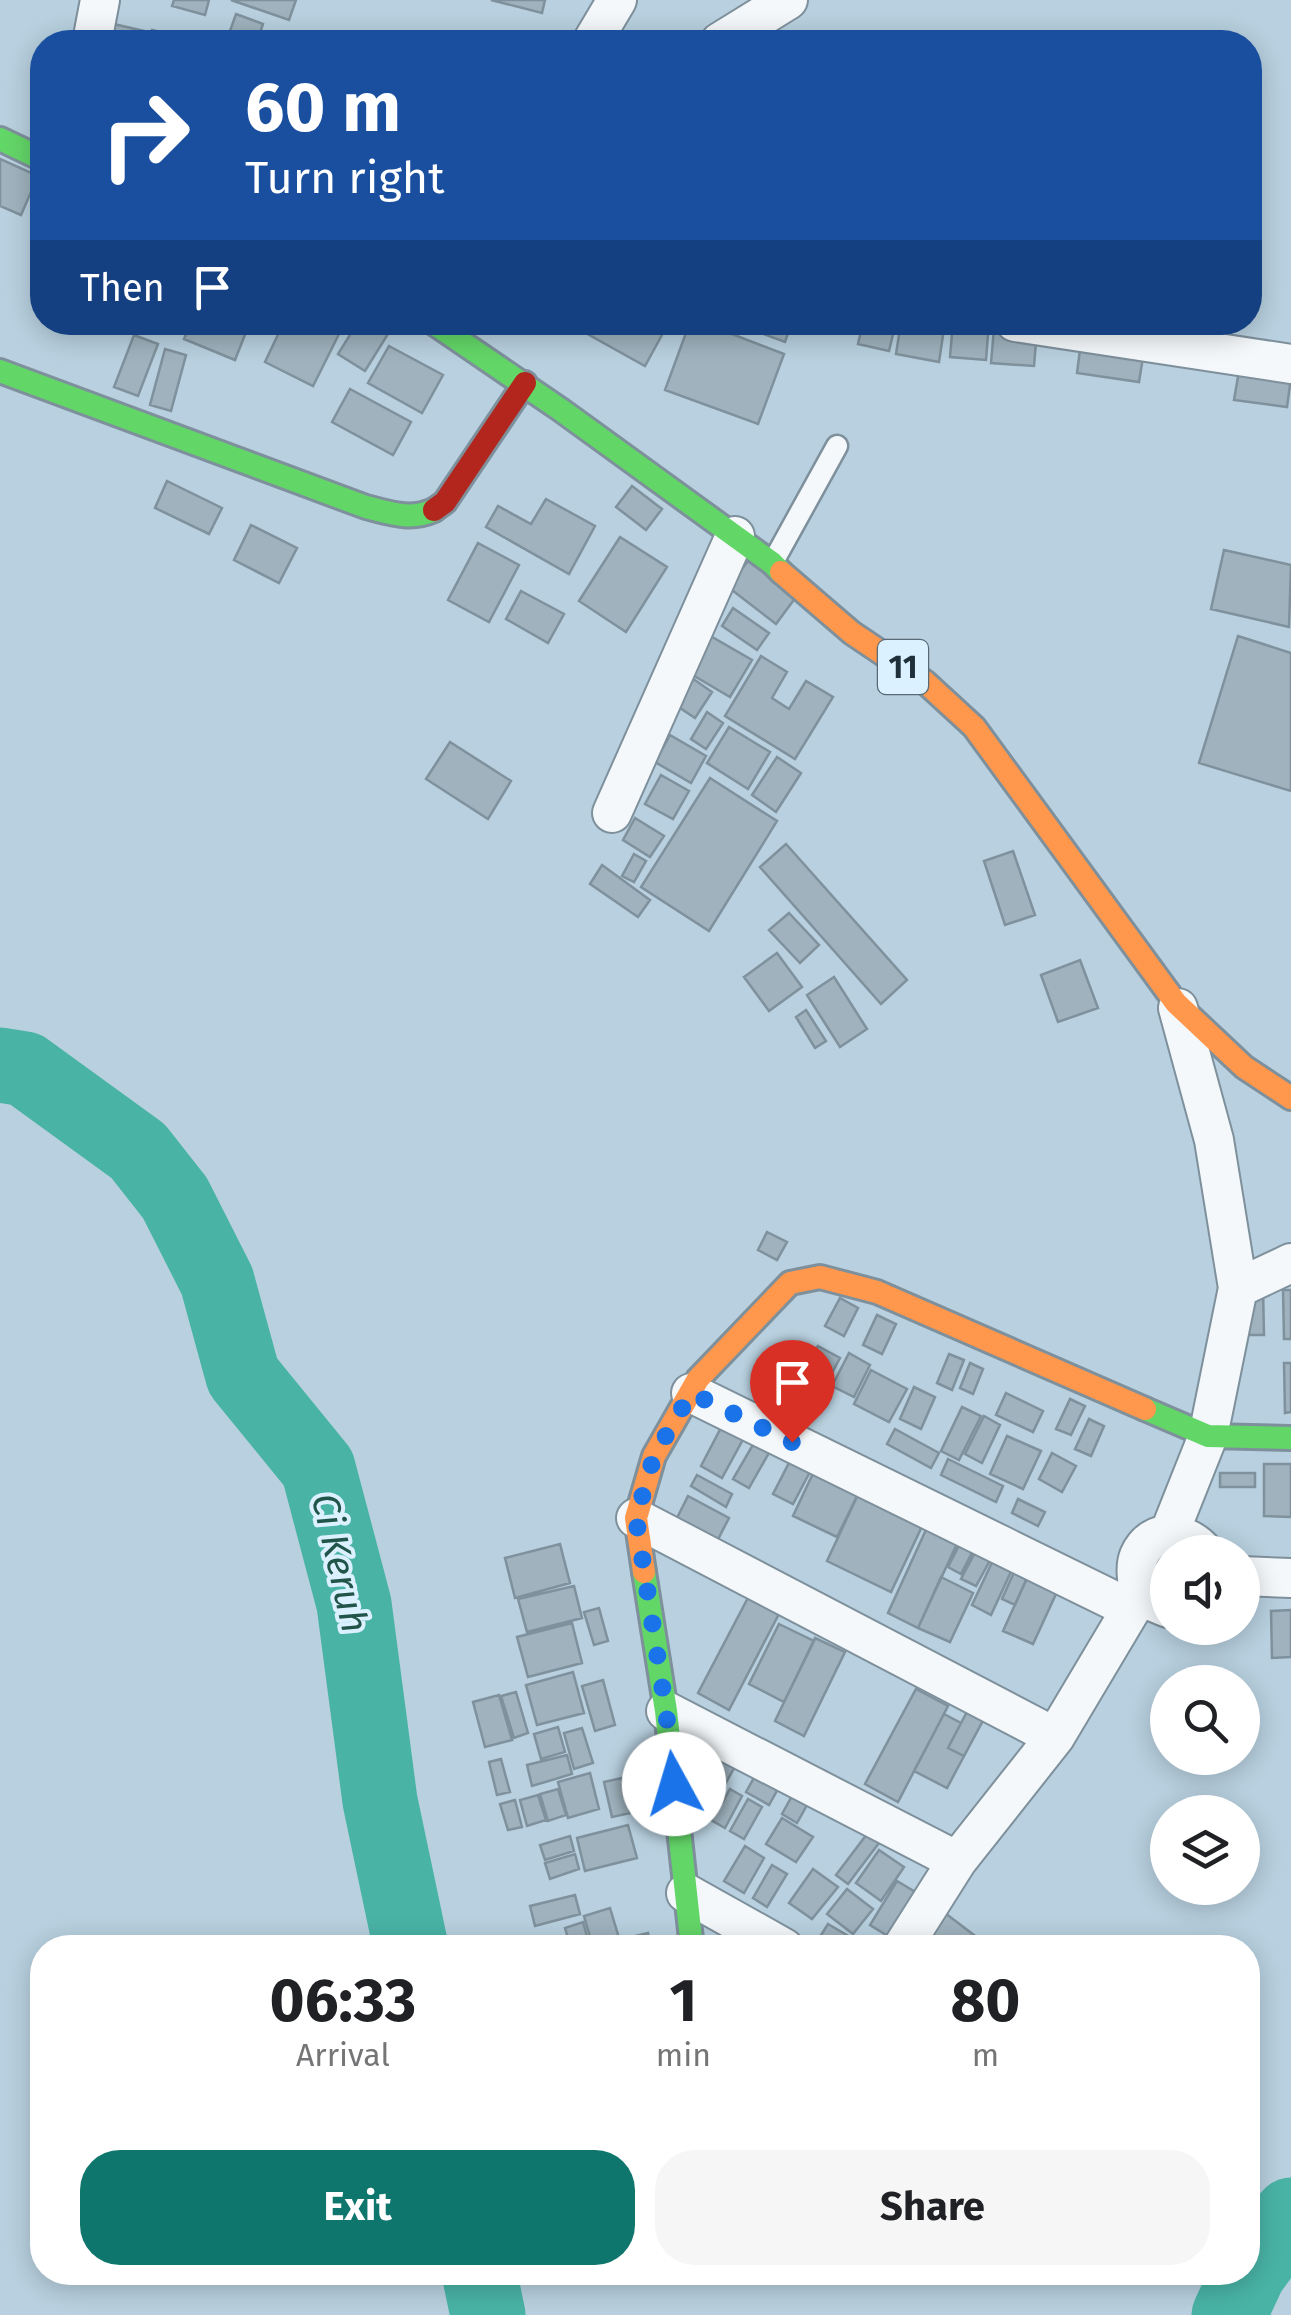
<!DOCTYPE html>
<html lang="en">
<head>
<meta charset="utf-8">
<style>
  body { margin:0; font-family:"Fira Sans",sans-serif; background:#f6f6f6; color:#202124; height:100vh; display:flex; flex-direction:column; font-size:38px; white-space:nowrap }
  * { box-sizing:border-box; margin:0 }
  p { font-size:32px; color:#757577 }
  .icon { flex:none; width:55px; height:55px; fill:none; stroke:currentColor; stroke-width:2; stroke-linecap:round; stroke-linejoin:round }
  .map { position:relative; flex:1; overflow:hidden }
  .drawer { position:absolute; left:30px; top:1935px; width:1230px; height:350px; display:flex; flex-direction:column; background:#fff; border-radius:40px; box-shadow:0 5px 25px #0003 }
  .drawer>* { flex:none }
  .top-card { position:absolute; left:30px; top:30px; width:1232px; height:305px; border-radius:40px; box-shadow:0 5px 25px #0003; background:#1a4fa0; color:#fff; overflow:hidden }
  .controls { position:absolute; left:1150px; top:1535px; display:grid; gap:20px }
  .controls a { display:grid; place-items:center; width:110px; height:110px; border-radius:50%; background:#fff; box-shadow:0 5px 25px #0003; font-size:50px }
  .pin { position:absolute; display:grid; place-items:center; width:85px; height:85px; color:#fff; margin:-102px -42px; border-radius:50% 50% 50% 0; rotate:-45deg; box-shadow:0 0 10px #0007 }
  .pin .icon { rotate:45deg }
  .me { position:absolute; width:110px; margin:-55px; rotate:354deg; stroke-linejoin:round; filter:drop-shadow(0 0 8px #0008) }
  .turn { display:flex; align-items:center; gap:35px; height:210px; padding:0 50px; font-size:45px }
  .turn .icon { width:130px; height:130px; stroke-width:2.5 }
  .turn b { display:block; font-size:70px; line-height:85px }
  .then { display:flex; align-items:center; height:95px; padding:0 50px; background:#0003; gap:20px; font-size:38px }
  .eta { display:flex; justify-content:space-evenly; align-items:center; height:170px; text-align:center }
  .eta b { font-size:60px; font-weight:700; line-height:70px }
  .cta { display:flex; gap:20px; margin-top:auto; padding:20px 50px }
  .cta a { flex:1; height:115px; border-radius:40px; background:#0f766e; color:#fff; font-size:40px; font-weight:700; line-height:115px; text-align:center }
  .cta a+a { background:#f6f6f6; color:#202124 }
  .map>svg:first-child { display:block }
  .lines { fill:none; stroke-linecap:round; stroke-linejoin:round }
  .river { stroke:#49b3a6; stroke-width:75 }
  .building { fill:#9fb2bd; stroke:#7f919c; stroke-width:2.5 }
  .lane-casing { stroke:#7e909c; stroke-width:25 }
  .street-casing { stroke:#7e909c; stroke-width:42 }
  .fast-casing { stroke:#7e909c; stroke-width:28 }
  .slow-casing { stroke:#7e909c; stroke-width:28 }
  .jam-casing { stroke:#7e909c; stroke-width:28 }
  .lane { stroke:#f4f8fa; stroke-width:20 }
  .street { stroke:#f4f8fa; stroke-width:38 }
  .fast { stroke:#63d668; stroke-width:22 }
  .slow { stroke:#ff974d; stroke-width:22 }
  .jam { stroke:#b3261e; stroke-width:22 }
  .route { stroke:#1a73e8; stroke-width:18; stroke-dasharray:0 32.4 }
  .labels { text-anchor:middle; stroke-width:8; stroke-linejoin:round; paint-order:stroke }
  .shield { fill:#dbf1ff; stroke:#576a76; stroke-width:2.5 }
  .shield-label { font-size:32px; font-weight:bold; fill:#1f303b }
  .water-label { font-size:38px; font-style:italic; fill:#22554a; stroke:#dbf1ff }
</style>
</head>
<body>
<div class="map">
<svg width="1291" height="2315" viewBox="0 0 1291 2315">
  <rect width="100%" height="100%" fill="#b8d0df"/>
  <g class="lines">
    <path class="river" d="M 0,1065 L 25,1069 L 138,1151 L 175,1198 L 217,1281 L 243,1376 L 318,1468 L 354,1604 L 380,1801 L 411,1948
      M 479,2272 L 488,2315
      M 1229,2315 L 1249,2272 L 1291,2215"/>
  </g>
  <path class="building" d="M 174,0 L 209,0 L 205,15 L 172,6 Z
    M 231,0 L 296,0 L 289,20 Z
    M 491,0 L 545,0 L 542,13 Z
    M 236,14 L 263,24 L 257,42 L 226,42 Z
    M 105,22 L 144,31 L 141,42 L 100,42 Z
    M 152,30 L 203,42 L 149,42 Z
    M 0,159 L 38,176 L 21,215 L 0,206 Z
    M 191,322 L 250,322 L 235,360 L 184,339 Z
    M 284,322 L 345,322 L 313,386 L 265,362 Z
    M 358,322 L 381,322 L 391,329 L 365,371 L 338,354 Z
    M 566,322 L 669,322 L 645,366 Z
    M 690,322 L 701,322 L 784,354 L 758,424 L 665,390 Z
    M 731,322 L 792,322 L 785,342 Z
    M 863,322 L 896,322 L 889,351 L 858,344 Z
    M 901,322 L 945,322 L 939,362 L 896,354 Z
    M 953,322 L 989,322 L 986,360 L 950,357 Z
    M 994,328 L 1037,330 L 1034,366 L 991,363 Z
    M 134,335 L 158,344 L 138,396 L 114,387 Z
    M 1081,342 L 1144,351 L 1139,382 L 1077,373 Z
    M 389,346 L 443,375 L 422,413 L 368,383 Z
    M 165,349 L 186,355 L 171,411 L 150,405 Z
    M 1239,371 L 1291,378 L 1287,407 L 1234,400 Z
    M 350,389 L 411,422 L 393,455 L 332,422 Z
    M 167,481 L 222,508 L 209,534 L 155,508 Z
    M 632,486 L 662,509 L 646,530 L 616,507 Z
    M 546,499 L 595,526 L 569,574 L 486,527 L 498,506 L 531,524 Z
    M 251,525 L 297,548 L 279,583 L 234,560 Z
    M 620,537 L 667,567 L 626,632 L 579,601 Z
    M 478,543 L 519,565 L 489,622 L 448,600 Z
    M 1224,550 L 1291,565 L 1289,627 L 1211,609 Z
    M 748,561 L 796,597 L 776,624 L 728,587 Z
    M 521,591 L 564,614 L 548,643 L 506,619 Z
    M 733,608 L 769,633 L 757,650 L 722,626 Z
    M 707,634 L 752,660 L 730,697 L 686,671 Z
    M 1238,636 L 1291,653 L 1291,791 L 1199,763 Z
    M 761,656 L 787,672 L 772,698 L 789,709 L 806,681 L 833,697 L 795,759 L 725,716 Z
    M 689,676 L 712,692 L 695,718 L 671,702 Z
    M 707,712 L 723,723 L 706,749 L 691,739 Z
    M 729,727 L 770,752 L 748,789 L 707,763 Z
    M 670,735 L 706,756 L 691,783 L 655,762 Z
    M 450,742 L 511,781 L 488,819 L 426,779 Z
    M 777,757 L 801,773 L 776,812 L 752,795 Z
    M 661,775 L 689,791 L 673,819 L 645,804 Z
    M 710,778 L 777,821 L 709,931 L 641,887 Z
    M 635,818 L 664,836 L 650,857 L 623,840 Z
    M 786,844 L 907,980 L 881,1004 L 760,867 Z
    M 1013,851 L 1035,915 L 1005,925 L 984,861 Z
    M 634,854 L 646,861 L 634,882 L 622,876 Z
    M 602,865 L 650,900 L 638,917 L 590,884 Z
    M 789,913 L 819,945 L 800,963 L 769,930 Z
    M 777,953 L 802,987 L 769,1011 L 744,977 Z
    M 1080,960 L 1098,1008 L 1058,1022 L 1041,975 Z
    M 834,977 L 867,1029 L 840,1047 L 807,995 Z
    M 806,1010 L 826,1041 L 815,1048 L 796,1017 Z
    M 767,1232 L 787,1242 L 777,1260 L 758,1250 Z
    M 1263,1289 L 1264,1335 L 1246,1335 L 1244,1290 Z
    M 1283,1290 L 1291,1290 L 1291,1339 L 1284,1339 Z
    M 840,1298 L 858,1308 L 844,1336 L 825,1326 Z
    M 877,1315 L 896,1324 L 882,1354 L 863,1345 Z
    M 818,1346 L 840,1358 L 820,1395 L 797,1382 Z
    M 849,1353 L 870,1365 L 854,1397 L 832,1386 Z
    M 949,1354 L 964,1360 L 952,1390 L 937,1383 Z
    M 970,1363 L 983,1369 L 973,1394 L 960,1388 Z
    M 1284,1363 L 1291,1363 L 1291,1412 L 1285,1413 Z
    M 871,1370 L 907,1389 L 889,1422 L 854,1404 Z
    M 914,1387 L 935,1397 L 921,1429 L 900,1419 Z
    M 1006,1393 L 1043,1411 L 1033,1432 L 996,1415 Z
    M 1070,1399 L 1085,1406 L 1071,1435 L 1056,1429 Z
    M 962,1407 L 981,1416 L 959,1460 L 941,1451 Z
    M 984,1416 L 1000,1425 L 982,1463 L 965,1454 Z
    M 1089,1419 L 1104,1426 L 1091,1456 L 1075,1449 Z
    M 724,1422 L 746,1434 L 722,1478 L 701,1466 Z
    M 895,1429 L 939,1453 L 931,1468 L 887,1444 Z
    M 1007,1436 L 1041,1451 L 1023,1489 L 990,1474 Z
    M 754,1443 L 770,1451 L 749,1488 L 733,1479 Z
    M 1052,1453 L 1076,1466 L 1062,1492 L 1039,1479 Z
    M 792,1457 L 812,1468 L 793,1504 L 773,1494 Z
    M 948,1459 L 1003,1486 L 996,1502 L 941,1475 Z
    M 1264,1464 L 1291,1464 L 1291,1517 L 1264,1516 Z
    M 817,1465 L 862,1486 L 837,1537 L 793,1516 Z
    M 1220,1473 L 1255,1473 L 1255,1487 L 1220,1487 Z
    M 697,1475 L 732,1494 L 726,1507 L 691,1486 Z
    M 862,1486 L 926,1518 L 891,1592 L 827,1561 Z
    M 688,1496 L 729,1518 L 713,1549 L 672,1528 Z
    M 1018,1499 L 1045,1512 L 1038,1526 L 1012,1513 Z
    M 930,1521 L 961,1535 L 918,1628 L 888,1613 Z
    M 964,1536 L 977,1543 L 961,1574 L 948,1567 Z
    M 560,1544 L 570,1583 L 515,1598 L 505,1558 Z
    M 979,1545 L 994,1553 L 976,1586 L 961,1579 Z
    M 996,1554 L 1015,1563 L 991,1615 L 972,1605 Z
    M 1031,1569 L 1061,1583 L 1033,1644 L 1003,1631 Z
    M 1015,1570 L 1028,1576 L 1015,1605 L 1002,1599 Z
    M 941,1577 L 973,1593 L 950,1642 L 918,1628 Z
    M 574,1586 L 582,1618 L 527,1632 L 518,1599 Z
    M 750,1594 L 781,1610 L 729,1710 L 698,1693 Z
    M 599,1608 L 608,1641 L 594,1645 L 584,1612 Z
    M 1291,1610 L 1291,1657 L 1272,1658 L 1271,1611 Z
    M 572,1623 L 582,1663 L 528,1677 L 517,1637 Z
    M 779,1624 L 814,1641 L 784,1702 L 749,1684 Z
    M 815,1638 L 845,1652 L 804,1736 L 775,1721 Z
    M 573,1672 L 584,1713 L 537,1725 L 526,1685 Z
    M 603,1680 L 615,1725 L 595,1731 L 582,1686 Z
    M 916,1689 L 948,1706 L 898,1802 L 865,1784 Z
    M 516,1692 L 528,1733 L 514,1738 L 501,1696 Z
    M 499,1695 L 512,1740 L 485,1747 L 473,1702 Z
    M 970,1706 L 986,1715 L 964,1756 L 948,1748 Z
    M 944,1714 L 961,1723 L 948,1748 L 964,1756 L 947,1788 L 914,1771 Z
    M 558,1727 L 565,1752 L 541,1759 L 534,1734 Z
    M 582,1728 L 593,1763 L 574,1769 L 564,1733 Z
    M 720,1753 L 737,1763 L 719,1795 L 700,1784 Z
    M 567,1755 L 572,1774 L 532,1786 L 527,1765 Z
    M 501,1759 L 510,1792 L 497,1795 L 489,1762 Z
    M 760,1767 L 783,1780 L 769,1805 L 746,1792 Z
    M 590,1773 L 599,1809 L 568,1818 L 558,1782 Z
    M 622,1778 L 630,1813 L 612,1817 L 604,1782 Z
    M 797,1787 L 812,1796 L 797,1823 L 782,1814 Z
    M 558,1789 L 566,1815 L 548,1821 L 540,1794 Z
    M 730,1789 L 742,1796 L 725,1828 L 704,1816 L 713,1798 L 722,1803 Z
    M 538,1795 L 546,1820 L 527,1826 L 520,1800 Z
    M 748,1799 L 762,1807 L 744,1839 L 730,1831 Z
    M 515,1800 L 522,1827 L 508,1830 L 500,1804 Z
    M 782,1818 L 813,1837 L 796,1862 L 766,1844 Z
    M 628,1825 L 637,1858 L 585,1871 L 577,1838 Z
    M 873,1826 L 885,1835 L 848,1884 L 836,1875 Z
    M 570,1836 L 574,1851 L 545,1860 L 540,1845 Z
    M 745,1846 L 764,1858 L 744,1893 L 724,1881 Z
    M 879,1850 L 904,1867 L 881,1901 L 856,1883 Z
    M 575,1854 L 579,1869 L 550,1879 L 545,1863 Z
    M 772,1865 L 787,1874 L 767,1907 L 753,1898 Z
    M 813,1869 L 838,1887 L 812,1919 L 789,1903 Z
    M 897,1881 L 927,1899 L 901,1944 L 870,1925 Z
    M 847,1889 L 873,1909 L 853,1934 L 827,1914 Z
    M 575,1895 L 580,1914 L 535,1926 L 530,1906 Z
    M 610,1908 L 619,1938 L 593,1947 L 584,1916 Z
    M 945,1913 L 991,1948 L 920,1948 Z
    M 583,1922 L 590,1947 L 571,1948 L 565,1928 Z
    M 828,1924 L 862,1944 L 860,1948 L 813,1948 Z
    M 648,1933 L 651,1948 L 629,1948 L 627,1938 Z"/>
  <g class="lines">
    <g class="lane-casing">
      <path id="lane" d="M 773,562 L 837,446"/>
    </g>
    <g class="street-casing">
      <path id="street" d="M 92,42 L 100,0
        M 592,42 L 617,0
        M 720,42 L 788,0
        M 1015,322 L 1291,364
        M 612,813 L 735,536
        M 1178,1008 L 1214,1140 L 1238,1288
        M 691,1393 L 1131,1609
        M 636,1518 L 1055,1737
        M 1169,1534 L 1208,1436 L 1238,1288 L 1291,1263
        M 1242,1576 L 1291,1578
        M 1168,1608 L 1139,1596 C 1138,1583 1134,1568 1139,1556 C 1152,1526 1187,1531 1204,1552
        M 666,1711 L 957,1861
        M 686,1893 L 784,1948
        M 902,1948 L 957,1861 L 1055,1737 L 1139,1596"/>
    </g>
    <g class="fast-casing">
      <path id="fast" d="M 0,139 L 42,159
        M 432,322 L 561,410 L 772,563 L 781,572
        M 0,371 L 366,507 C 390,513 410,521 434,510
        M 1145,1409 L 1208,1436 L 1291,1438
        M 644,1572 L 666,1711 L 692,1948"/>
    </g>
    <g class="slow-casing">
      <path id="slow" d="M 781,572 L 852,633 L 925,682 L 974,727 L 1176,1003 L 1244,1067 L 1291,1098
        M 644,1572 L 636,1518 L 654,1456 L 698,1379 L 790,1283 L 820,1277 L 877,1292 L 1145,1409"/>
    </g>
    <g class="jam-casing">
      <path id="jam" d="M 434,510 L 445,502 L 525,383"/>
    </g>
    <use href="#lane" class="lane"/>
    <use href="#street" class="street"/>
    <use href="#fast" class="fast"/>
    <use href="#slow" class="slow"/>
    <use href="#jam" class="jam"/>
  </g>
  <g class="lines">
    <path class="route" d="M 674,1784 L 666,1711 L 636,1518 L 654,1456 L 691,1393 L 792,1442"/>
  </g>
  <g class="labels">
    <rect class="shield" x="878" y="640" width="50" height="54" rx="8"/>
    <g class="shield-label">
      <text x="903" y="678">11</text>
    </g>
    <g class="water-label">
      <text transform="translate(340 1563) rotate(77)" y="13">Ci Keruh</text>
    </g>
  </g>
</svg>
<div class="controls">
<a><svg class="icon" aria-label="sound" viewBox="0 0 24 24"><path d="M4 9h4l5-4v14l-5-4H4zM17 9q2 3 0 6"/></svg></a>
<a><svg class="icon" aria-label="search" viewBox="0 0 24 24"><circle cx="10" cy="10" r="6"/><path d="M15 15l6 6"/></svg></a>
<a><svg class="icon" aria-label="layers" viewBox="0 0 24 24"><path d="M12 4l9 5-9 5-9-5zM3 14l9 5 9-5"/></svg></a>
</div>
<div class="pin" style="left:792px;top:1442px;background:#d93025"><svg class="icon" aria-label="arrive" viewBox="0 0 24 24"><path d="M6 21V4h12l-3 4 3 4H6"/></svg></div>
<svg class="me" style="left:674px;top:1784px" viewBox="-20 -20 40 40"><circle r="19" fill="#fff"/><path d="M0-13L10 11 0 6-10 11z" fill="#1a73e8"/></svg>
<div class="top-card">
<div class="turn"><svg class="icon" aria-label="right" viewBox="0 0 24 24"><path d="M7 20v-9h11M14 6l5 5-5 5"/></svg><div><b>60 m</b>Turn right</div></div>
<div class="then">Then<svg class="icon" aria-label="arrive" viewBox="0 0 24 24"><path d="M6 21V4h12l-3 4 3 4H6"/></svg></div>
</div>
<section class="drawer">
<div class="eta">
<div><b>06:33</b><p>Arrival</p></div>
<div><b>1</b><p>min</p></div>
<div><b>80</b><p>m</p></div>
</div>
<div class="cta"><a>Exit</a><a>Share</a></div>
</section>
</div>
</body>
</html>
